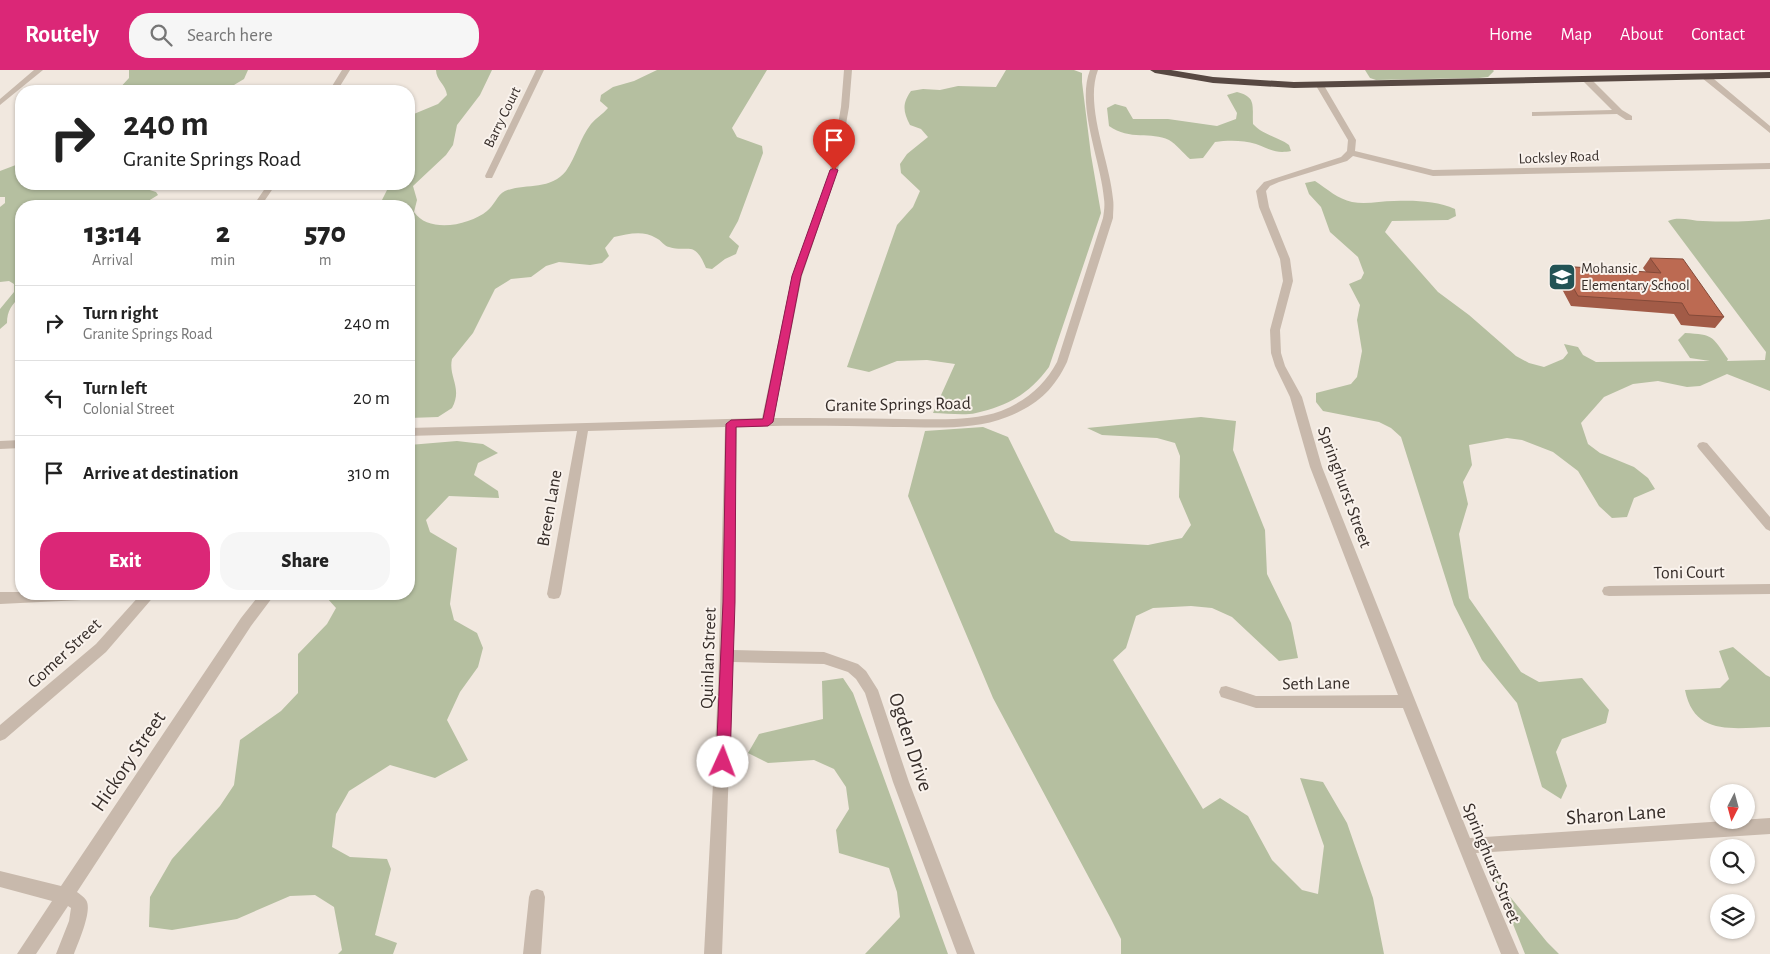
<!DOCTYPE html>
<html lang="en">
<head>
<meta charset="utf-8">
<style>
  body { margin:0; font-family:"Alegreya Sans",sans-serif; background:#f6f6f6; color:#222; height:100vh; display:flex; flex-direction:column; font-size:19px; white-space:nowrap }
  * { box-sizing:border-box; margin:0 }
  p { font-size:16px; color:#767676 }
  .icon { flex:none; width:28px; height:28px; fill:none; stroke:currentColor; stroke-width:2; stroke-linecap:round; stroke-linejoin:round }
  .map { position:relative; flex:1; overflow:hidden }
  .drawer { position:absolute; left:15px; top:130px; width:400px; height:400px; display:flex; flex-direction:column; background:#fff; border-radius:20px; box-shadow:0 1px 4px #0004 }
  .drawer>* { flex:none }
  .top-card { position:absolute; left:15px; top:15px; width:400px; height:105px; border-radius:20px; box-shadow:0 1px 4px #0004; background:#fff; color:#222; overflow:hidden }
  .needle { width:32px; rotate:186deg }
  .tools { position:absolute; left:1710px; top:714px; display:grid; gap:10px }
  .tools a { display:grid; place-items:center; width:45px; height:45px; border-radius:50%; background:#fff; box-shadow:0 1px 4px #0004; font-size:25px }
  .pin { position:absolute; display:grid; place-items:center; width:42px; height:42px; color:#fff; margin:-51px -21px; border-radius:50% 50% 50% 0; rotate:-45deg; box-shadow:0 0 5px #0007 }
  .pin .icon { rotate:45deg }
  .me { position:absolute; width:55px; margin:-28px; rotate:2deg; stroke-linejoin:round; filter:drop-shadow(0 0 4px #0008) }
  .turn { display:flex; align-items:center; gap:18px; height:105px; padding:0 25px; font-size:22px }
  .turn .icon { width:65px; height:65px; stroke-width:2.5 }
  .turn b { display:block; font-size:35px; line-height:42px }
  .eta { display:flex; justify-content:space-evenly; align-items:center; height:85px; text-align:center }
  .eta b { font-size:30px; font-weight:800; line-height:35px }
  .button { display:flex; gap:10px; margin-top:auto; padding:10px 25px }
  .button a { flex:1; height:58px; border-radius:20px; background:#db2777; color:#fff; font-size:20px; font-weight:800; line-height:58px; text-align:center }
  .button a+a { background:#f6f6f6; color:#222 }
  ul { padding:0; list-style:none }
  li { display:flex; align-items:center; gap:15px; height:75px; padding:0 25px; border-top:1px solid #e0e0e0 }
  li div { flex:1 }
  li b { display:block; font-size:19px }
  li em { font-style:normal }
  header { display:flex; align-items:center; gap:30px; box-sizing:border-box; height:70px; padding:0 25px; background:#db2777; color:#fff }
  header strong { font-size:24px }
  nav { display:flex; gap:28px; margin-inline-start:auto; font-size:18px }
  .search { width:350px; height:45px; background:#f6f6f6; display:flex; align-items:center; gap:12px; box-sizing:border-box; padding:0 18px; border-radius:20px; color:#767676; font-size:19px }
  .map>svg:first-child { display:block }
  .green { fill:#b5bfa0 }
  .lines { fill:none; stroke-linecap:round; stroke-linejoin:round }
  .minor { fill:#c8b9ac; fill-rule:evenodd }
  .highway { fill:#574842; fill-rule:evenodd }
  .wall { fill:#a25b47 }
  .building { fill:#bc6a52; stroke:#844a39 }
  .route { fill:#db2777; stroke:#8e194d }
  .labels { text-anchor:middle; stroke-width:4; stroke-linejoin:round; paint-order:stroke }
  .far-street-label { font-size:15px; fill:#372e2a; stroke:#f9f2ec }
  .far-poi-label { font-size:15px; fill:#372e2a; stroke:#f9f2ec; text-anchor:start }
  .street-label { font-size:18px; fill:#372e2a; stroke:#f9f2ec }
  .near-street-label { font-size:21px; fill:#372e2a; stroke:#f9f2ec }
</style>
</head>
<body>
<header>
<strong>Routely</strong>
<div class="search"><svg class="icon" aria-label="search" viewBox="0 0 24 24"><circle cx="10" cy="10" r="6"/><path d="M15 15l6 6"/></svg>Search here</div>
<nav><a>Home</a><a>Map</a><a>About</a><a>Contact</a></nav>
</header>
<div class="map">
<svg width="1770" height="884" viewBox="0 0 1770 884">
  <rect width="100%" height="100%" fill="#f1e8df"/>
  <path class="green" d="M 129,0 L 248,0 L 244,9 L 224,21 L 117,21 L 129,8 Z
    M 436,0 L 492,0 L 480,25 L 457,55 L 453,75 L 446,85 L 413,116 L 417,130 L 414,142 C 429,164 470,155 487,141 C 494,136 497,125 505,121 C 525,113 550,121 566,101 C 576,87 580,68 591,54 C 596,48 603,44 608,38 L 600,31 L 601,25 L 613,17 L 634,11 L 657,0 L 767,0 L 732,58 L 737,67 L 762,76 L 763,83 L 738,151 L 729,167 L 739,176 L 736,184 L 725,189 L 712,199 L 706,198 C 694,169 689,183 669,177 C 664,176 661,170 656,168 C 643,160 628,164 614,167 L 605,178 L 609,186 L 602,193 L 590,195 L 559,192 L 546,196 L 531,207 L 511,209 L 495,219 L 473,263 L 452,289 C 448,307 463,318 452,338 L 438,347 L 409,348 L 409,136 L 379,136 L 390,114 L 409,114 L 409,46 L 438,34 L 447,25 C 446,15 436,10 436,0 Z
    M 1006,0 L 1074,0 L 1082,3 L 1082,12 L 1091,85 L 1101,143 L 1049,297 C 1029,324 1008,336 976,343 C 963,346 947,343 933,343 L 955,294 L 927,290 L 897,291 L 869,302 L 847,297 L 897,155 L 913,137 L 920,121 L 901,103 L 900,94 L 907,84 L 928,67 L 921,59 L 910,55 C 903,41 902,34 911,21 L 923,19 L 940,20 L 958,16 L 996,17 Z
    M 1365,0 L 1493,0 L 1494,1 L 1488,7 L 1479,8 L 1376,10 L 1370,8 Z
    M 1237,22 C 1257,27 1252,36 1253,54 C 1263,65 1278,67 1289,75 L 1291,81 C 1275,84 1270,79 1256,74 C 1243,70 1228,70 1215,72 L 1203,88 L 1190,89 C 1183,83 1176,74 1169,70 C 1151,61 1130,71 1109,56 L 1107,38 L 1115,34 L 1126,37 L 1133,49 L 1168,49 L 1217,56 L 1236,49 L 1237,43 L 1227,25 Z
    M 21,93 L 21,114 L 99,114 L 98,116 C 118,118 137,115 156,122 L 158,125 L 140,136 L 21,136 L 21,226 C 12,234 7,241 7,253 L 0,259 L 0,239 L 14,222 L 14,214 L 9,211 L 0,212 L 0,137 L 5,133 L 5,127 L 0,127 L 0,101 Z
    M 1315,111 C 1327,119 1338,129 1352,132 C 1366,135 1380,131 1394,131 C 1415,130 1437,131 1455,139 L 1456,146 L 1448,150 L 1392,151 L 1385,162 L 1438,222 L 1469,245 L 1516,286 L 1529,293 L 1544,297 L 1563,289 L 1568,283 L 1564,274 L 1578,277 L 1583,285 L 1596,292 L 1710,291 L 1690,288 L 1678,270 L 1685,263 C 1714,265 1711,265 1728,289 L 1727,291 L 1765,290 L 1766,282 L 1760,274 L 1668,151 C 1679,146 1691,151 1703,151 C 1725,152 1748,152 1770,149 L 1770,321 L 1727,304 L 1700,316 L 1687,317 L 1658,311 L 1633,314 L 1604,327 L 1581,353 L 1588,374 L 1600,383 L 1634,397 L 1648,408 L 1655,419 L 1634,428 L 1627,447 L 1612,448 L 1599,436 L 1578,401 L 1553,382 L 1522,370 L 1507,368 L 1469,375 L 1472,395 L 1463,412 L 1468,434 L 1459,464 L 1469,528 L 1521,602 L 1539,612 L 1582,608 L 1609,640 L 1606,653 L 1562,669 L 1556,682 L 1567,716 L 1561,729 L 1542,717 L 1517,633 L 1482,590 L 1454,535 L 1401,367 L 1391,358 L 1379,352 L 1323,341 L 1316,332 L 1316,323 L 1351,314 L 1357,307 L 1362,281 L 1357,250 L 1360,235 L 1349,214 L 1361,209 L 1364,203 L 1358,187 L 1330,162 L 1321,137 L 1309,124 L 1305,113 Z
    M 1201,347 L 1236,351 L 1233,380 L 1265,460 L 1267,504 L 1291,553 L 1298,588 L 1279,591 L 1232,547 L 1212,538 L 1191,536 L 1153,538 L 1136,546 L 1126,578 L 1113,590 L 1203,739 L 1220,728 L 1248,746 L 1272,790 L 1302,820 L 1318,824 L 1324,776 L 1300,708 L 1323,712 L 1347,753 L 1373,828 L 1384,884 L 1121,884 L 1121,869 L 1110,847 L 993,628 L 908,426 L 925,361 L 983,357 L 1008,367 L 1055,462 L 1071,471 L 1148,475 L 1182,468 L 1191,455 L 1179,427 L 1180,386 L 1175,373 L 1157,368 L 1102,365 L 1087,358 Z
    M 457,371 L 483,374 L 498,383 L 478,393 L 474,405 L 498,421 L 499,428 L 449,426 L 426,450 L 430,462 L 457,478 L 450,534 L 454,550 L 477,563 L 483,578 L 478,597 L 460,622 L 447,650 L 468,690 L 435,708 L 390,695 L 349,721 L 336,744 L 332,777 L 350,787 L 387,789 L 391,799 L 375,865 L 397,873 L 393,884 L 338,884 L 342,880 L 334,837 L 315,825 L 290,826 L 237,849 L 172,860 L 149,857 L 150,827 L 172,789 L 220,736 L 234,715 L 240,670 L 281,641 L 298,623 L 298,584 L 327,554 L 336,538 L 327,528 L 294,524 L 409,524 L 409,375 Z
    M 1733,577 L 1766,605 L 1770,607 L 1770,657 C 1733,658 1694,666 1685,620 L 1720,618 L 1729,609 L 1719,581 Z
    M 843,608 L 853,623 L 948,884 L 865,884 L 900,847 L 897,822 L 889,798 L 839,783 L 836,760 L 849,739 L 846,717 L 834,699 L 814,690 L 768,693 L 748,683 L 759,664 L 823,649 L 822,611 Z
    M 1494,807 L 1547,872 L 1559,884 L 1525,884 Z"/>
  <g class="lines">
    <path class="minor" d="M 34,0 L 43,0 L 0,35 L 0,29 Z
      M 342,0 L 350,0 L 337,21 L 329,21 Z
      M 536,0 L 544,0 L 493,106 L 492,108 L 486,108 L 485,106 Z
      M 844,0 L 852,0 L 849,37 L 838,100 L 802,206 L 774,348 C 817,348 860,348 903,349 C 935,349 970,352 1001,341 C 1026,331 1045,315 1057,292 L 1103,148 C 1104,142 1105,135 1104,129 C 1101,91 1076,36 1090,0 L 1098,0 C 1084,36 1110,91 1113,129 C 1114,135 1113,142 1113,148 L 1067,292 C 1053,321 1037,335 1007,347 C 972,361 931,357 894,357 C 841,356 789,355 737,357 L 733,580 L 824,582 L 858,594 L 866,601 L 878,620 L 909,712 L 975,884 L 957,884 L 893,712 L 865,623 L 856,609 L 848,602 L 824,594 L 733,592 L 722,884 L 704,884 L 718,619 L 725,357 L 588,361 L 561,524 L 559,528 L 554,529 L 549,528 L 547,524 L 577,361 L 409,366 L 409,358 L 762,348 L 792,206 L 830,100 L 841,37 Z
      M 1702,4 L 1708,4 L 1770,56 L 1770,63 L 1702,8 Z
      M 1583,7 L 1589,7 L 1622,40 L 1632,46 L 1632,50 L 1626,50 L 1617,44 L 1532,46 L 1532,42 L 1535,42 L 1612,40 L 1583,11 Z
      M 1316,12 L 1322,12 L 1356,70 L 1355,81 L 1433,100 L 1770,93 L 1770,99 L 1433,106 L 1353,86 L 1347,91 L 1279,112 L 1270,116 L 1266,121 L 1269,137 L 1290,189 L 1293,211 L 1280,260 L 1281,283 L 1285,296 L 1302,327 L 1322,397 L 1470,768 L 1770,748 L 1770,764 L 1476,783 L 1519,884 L 1501,884 L 1403,638 L 1256,638 L 1221,627 L 1219,622 L 1221,617 L 1226,616 L 1256,626 L 1398,625 L 1310,397 L 1290,327 L 1275,296 L 1271,283 L 1270,260 L 1283,211 L 1280,189 L 1259,137 L 1256,121 L 1264,112 L 1341,87 L 1347,81 L 1348,70 L 1315,14 Z
      M 268,114 L 276,114 L 261,136 L 253,136 Z
      M 21,370 L 21,378 L 0,379 L 0,371 Z
      M 1703,372 L 1707,373 L 1770,447 L 1770,461 L 1766,459 L 1699,379 L 1697,376 L 1699,373 Z
      M 1770,514 L 1770,524 L 1609,526 L 1604,525 L 1602,521 L 1604,517 L 1609,516 Z
      M 0,522 L 21,522 L 21,524 L 109,524 L 107,528 L 102,529 L 0,534 Z
      M 141,524 L 156,524 L 106,582 L 5,669 L 0,671 L 0,655 L 96,574 Z
      M 260,524 L 275,524 L 251,556 L 77,822 C 80,824 84,827 86,830 C 93,840 78,873 74,884 L 56,884 L 69,851 L 71,838 L 68,836 L 36,884 L 17,884 L 52,831 L 0,817 L 0,801 L 61,816 L 241,548 Z
      M 537,819 L 543,821 L 545,827 L 541,884 L 523,884 L 529,827 L 531,821 Z"/>
    <path class="highway" d="M 1150,0 L 1171,0 L 1213,7 L 1294,12 L 1770,2 L 1770,8 L 1294,18 L 1213,13 L 1155,3 Z"/>
  </g>
  <path class="wall" d="M 1650,188 L 1724,247 L 1715,258 L 1681,255 L 1674,244 L 1571,236 L 1555,206 L 1561,196 L 1646,202 L 1643,198 Z"/>
  <path class="building" d="M 1650,188 L 1683,189 L 1724,247 L 1689,245 L 1682,233 L 1578,226 L 1561,196 L 1661,203 Z"/>
  <path class="route" d="M 834,98 L 838,100 L 801,206 L 773,352 L 768,356 L 736,357 L 735,532 L 730,692 L 728,697 L 723,699 L 718,697 L 716,692 L 723,532 L 726,354 L 731,350 L 763,349 L 792,206 L 830,100 Z"/>
  <defs>
    <g id="school-square" transform="scale(1.4375)"><rect x="-9" y="-9" width="18" height="18" rx="4" fill="#235355" stroke="#f9f2ec"/><path d="M0-5L7-2L0 1L-7-2ZM-4 1L0 2.5L4 1V4Q0 6-4 4Z" fill="#fff"/></g>
  </defs>
  <g fill-rule="evenodd">
    <use href="#school-square" x="1562" y="207"/>
  </g>
  <g class="labels">
    <g class="far-street-label">
      <text transform="translate(502 47) rotate(-64)" y="5">Barry Court</text>
      <text transform="translate(1559 87) rotate(-2)" y="5">Locksley Road</text>
    </g>
    <g class="far-poi-label">
      <text x="1581" y="203">Mohansic<tspan x="1581" dy="17">Elementary School</tspan></text>
    </g>
    <g class="street-label">
      <text transform="translate(898 334) rotate(-1)" y="6">Granite Springs Road</text>
      <text transform="translate(1345 417) rotate(70)" y="6">Springhurst Street</text>
      <text transform="translate(549 438) rotate(-80)" y="6">Breen Lane</text>
      <text transform="translate(1689 502) rotate(-1)" y="6">Toni Court</text>
      <text transform="translate(64 583) rotate(-43)" y="6">Gomer Street</text>
      <text transform="translate(708 588) rotate(-88)" y="6">Quinlan Street</text>
      <text transform="translate(1316 613) rotate(-1)" y="6">Seth Lane</text>
      <text transform="translate(1492 793) rotate(68)" y="6">Springhurst Street</text>
    </g>
    <g class="near-street-label">
      <text transform="translate(911 672) rotate(72)" y="7">Ogden Drive</text>
      <text transform="translate(128 691) rotate(-56)" y="7">Hickory Street</text>
      <text transform="translate(1616 744) rotate(-4)" y="7">Sharon Lane</text>
    </g>
  </g>
</svg>
<div class="tools">
<a><svg class="needle" viewBox="-14 -14 28 28"><path d="M0-13l5 13h-10z" fill="#e53935"/><path d="M0 13l5-13h-10z" fill="#767676"/></svg></a>
<a><svg class="icon" aria-label="search" viewBox="0 0 24 24"><circle cx="10" cy="10" r="6"/><path d="M15 15l6 6"/></svg></a>
<a><svg class="icon" aria-label="layers" viewBox="0 0 24 24"><path d="M12 4l9 5-9 5-9-5zM3 14l9 5 9-5"/></svg></a>
</div>
<div class="pin" style="left:834px;top:100px;background:#d93025"><svg class="icon" aria-label="arrive" viewBox="0 0 24 24"><path d="M6 21V4h12l-3 4 3 4H6"/></svg></div>
<svg class="me" style="left:723px;top:692px" viewBox="-20 -20 40 40"><circle r="19" fill="#fff"/><path d="M0-13L10 11 0 6-10 11z" fill="#db2777"/></svg>
<div class="top-card">
<div class="turn"><svg class="icon" aria-label="right" viewBox="0 0 24 24"><path d="M7 20v-9h11M14 6l5 5-5 5"/></svg><div><b>240 m</b>Granite Springs Road</div></div>
</div>
<section class="drawer">
<div class="eta">
<div><b>13:14</b><p>Arrival</p></div>
<div><b>2</b><p>min</p></div>
<div><b>570</b><p>m</p></div>
</div>
<ul>
<li><svg class="icon" aria-label="right" viewBox="0 0 24 24"><path d="M7 20v-9h11M14 6l5 5-5 5"/></svg><div><b>Turn right</b><p>Granite Springs Road</p></div><em>240 m</em></li>
<li><svg class="icon" aria-label="left" viewBox="0 0 24 24"><path d="M17 20v-9H6M10 6l-5 5 5 5"/></svg><div><b>Turn left</b><p>Colonial Street</p></div><em>20 m</em></li>
<li><svg class="icon" aria-label="arrive" viewBox="0 0 24 24"><path d="M6 21V4h12l-3 4 3 4H6"/></svg><div><b>Arrive at destination</b></div><em>310 m</em></li>
</ul>
<div class="button"><a>Exit</a><a>Share</a></div>
</section>
</div>
</body>
</html>
